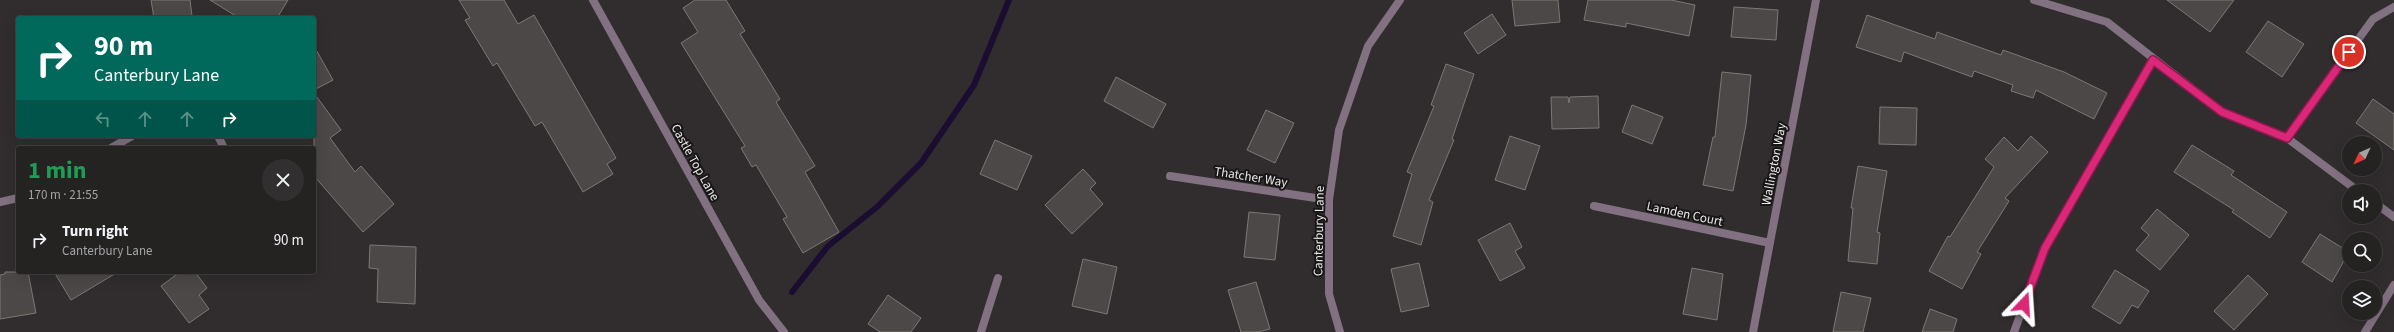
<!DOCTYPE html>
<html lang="en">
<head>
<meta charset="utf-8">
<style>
  body { margin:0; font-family:"Source Sans 3",sans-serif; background:#312f2f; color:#f1f3f6; height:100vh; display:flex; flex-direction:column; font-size:15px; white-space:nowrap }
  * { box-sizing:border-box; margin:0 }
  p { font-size:13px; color:#a3a4a5 }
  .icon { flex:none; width:22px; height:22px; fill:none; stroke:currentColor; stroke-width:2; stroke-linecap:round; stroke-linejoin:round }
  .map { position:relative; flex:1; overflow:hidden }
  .drawer { position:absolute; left:16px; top:146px; width:300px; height:128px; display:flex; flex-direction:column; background:#252222; border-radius:4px; box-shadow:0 4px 16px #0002,0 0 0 1px #423f40 }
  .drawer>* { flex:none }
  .banner { position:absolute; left:16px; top:16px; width:300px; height:122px; border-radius:4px; box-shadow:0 4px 16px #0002,0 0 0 1px #423f40; background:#00695c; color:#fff; overflow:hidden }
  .needle { width:26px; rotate:226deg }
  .buttons { position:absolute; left:2342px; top:136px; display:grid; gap:8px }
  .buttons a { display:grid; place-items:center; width:40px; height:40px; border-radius:50%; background:#252222; box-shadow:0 4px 16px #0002,0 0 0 1px #423f40; font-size:20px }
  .pin { position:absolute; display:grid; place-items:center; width:34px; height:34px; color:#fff; margin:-17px; border:2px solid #fff; border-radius:50%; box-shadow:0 1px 4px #0007 }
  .me { position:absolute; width:44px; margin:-22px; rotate:20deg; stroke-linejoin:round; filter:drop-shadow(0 0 3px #0008) }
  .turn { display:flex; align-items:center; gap:14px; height:84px; padding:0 12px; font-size:18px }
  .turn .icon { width:52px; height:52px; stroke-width:2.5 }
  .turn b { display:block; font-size:28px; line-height:34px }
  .lanes { display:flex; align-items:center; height:38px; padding:0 12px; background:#0003; justify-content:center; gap:20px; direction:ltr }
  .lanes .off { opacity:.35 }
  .round { display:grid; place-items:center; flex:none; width:42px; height:42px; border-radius:21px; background:#312f2f }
  .overview { display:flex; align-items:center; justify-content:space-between; height:68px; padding:0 12px }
  h1 { font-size:24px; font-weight:700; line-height:30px; color:#1e9e55 }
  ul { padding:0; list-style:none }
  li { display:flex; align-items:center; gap:12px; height:52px; padding:0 12px }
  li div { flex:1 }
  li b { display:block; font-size:15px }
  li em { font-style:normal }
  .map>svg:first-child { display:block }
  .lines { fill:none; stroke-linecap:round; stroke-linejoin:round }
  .stream { stroke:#1a0d31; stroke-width:6 }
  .building { fill:#4c4847; stroke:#7c7876 }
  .street { stroke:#827180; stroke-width:8 }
  .route-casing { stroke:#8e194d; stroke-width:10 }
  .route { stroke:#db2777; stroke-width:7 }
  .labels { text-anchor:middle; stroke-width:4; stroke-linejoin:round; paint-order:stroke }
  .street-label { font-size:13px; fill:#ebe8e9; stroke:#181616 }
</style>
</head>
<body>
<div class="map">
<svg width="2394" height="332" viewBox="0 0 2394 332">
  <rect width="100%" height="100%" fill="#312d2e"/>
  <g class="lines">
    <path class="stream" d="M 792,292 L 828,246 L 877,207 L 921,163 L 974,85 L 1009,0"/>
  </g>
  <path class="building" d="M 151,0 L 190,0 L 192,16 L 154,18 Z
    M 210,0 L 288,0 L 277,18 L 239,18 Z
    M 459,0 L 504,0 L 518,24 L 534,15 L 616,158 L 607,164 L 613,174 L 583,192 L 542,122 L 535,126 L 497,63 L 493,66 L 465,20 L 470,18 Z
    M 695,0 L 726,0 L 745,31 L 740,34 L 780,99 L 776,102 L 815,166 L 805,172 L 839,232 L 803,253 L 783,219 L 787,217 L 756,165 L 752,167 L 741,148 L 745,146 L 681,43 L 698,32 L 683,8 Z
    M 1512,0 L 1558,0 L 1560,22 L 1515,26 Z
    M 1588,0 L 1671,0 L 1695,5 L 1689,36 L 1626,23 L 1626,27 L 1584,20 Z
    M 2167,0 L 2234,0 L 2210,32 Z
    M 1734,7 L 1778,10 L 1776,40 L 1731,37 Z
    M 1492,14 L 1506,35 L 1478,54 L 1464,33 Z
    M 1867,15 L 1935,39 L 1937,32 L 2001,55 L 2003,50 L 2064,72 L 2107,93 L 2094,119 L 2036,90 L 2033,98 L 2011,91 L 2013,85 L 1974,71 L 1972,77 L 1904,52 L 1901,62 L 1856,47 Z
    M 2268,21 L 2304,44 L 2282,77 L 2246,52 Z
    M 314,46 L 333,80 L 314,90 Z
    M 1446,64 L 1474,74 L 1452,139 L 1454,140 L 1429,200 L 1433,202 L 1421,245 L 1393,236 L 1412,174 L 1407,172 L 1434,106 L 1431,105 Z
    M 1722,72 L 1751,75 L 1746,125 L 1733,191 L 1703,185 L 1713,137 L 1715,137 Z
    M 1116,77 L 1166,104 L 1153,128 L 1104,101 Z
    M 314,93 L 341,130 L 330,138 L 355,172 L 361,166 L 394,204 L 363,232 L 314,176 Z
    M 1598,96 L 1599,128 L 1552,129 L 1551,97 L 1568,97 L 1569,103 L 1570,97 Z
    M 2373,99 L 2394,114 L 2394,150 L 2356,123 Z
    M 1632,105 L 1663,117 L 1652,144 L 1622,132 Z
    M 1880,107 L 1917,108 L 1916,145 L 1879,144 Z
    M 1266,110 L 1294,123 L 1275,163 L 1247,150 Z
    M 1510,136 L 1540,146 L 1525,190 L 1495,180 Z
    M 2031,136 L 2048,152 L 2005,198 L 2009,201 L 1977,252 L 1981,254 L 1962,289 L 1929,271 L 1948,236 L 1950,237 L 1994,167 L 1985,159 L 2004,137 L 2018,151 Z
    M 995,140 L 1032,156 L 1017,190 L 980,174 Z
    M 2192,145 L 2234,171 L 2231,175 L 2287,212 L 2270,238 L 2232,212 L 2234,210 L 2174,172 Z
    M 1858,166 L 1887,171 L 1877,232 L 1880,233 L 1877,264 L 1848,261 L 1853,208 L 1851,208 Z
    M 1083,169 L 1096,183 L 1090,189 L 1103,204 L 1072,234 L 1045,205 Z
    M 2157,209 L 2189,235 L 2160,270 L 2136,250 L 2149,235 L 2141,228 Z
    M 1249,212 L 1280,215 L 1275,260 L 1244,257 Z
    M 1510,223 L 1522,247 L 1515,251 L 1525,268 L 1500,281 L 1478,240 Z
    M 2320,234 L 2349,252 L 2332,282 L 2302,262 Z
    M 370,245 L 416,247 L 415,304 L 377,302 L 378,269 L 369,268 Z
    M 1083,259 L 1117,267 L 1107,314 L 1072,306 Z
    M 1419,263 L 1429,306 L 1401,312 L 1391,269 Z
    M 1692,268 L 1723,274 L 1717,320 L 1683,314 Z
    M 2115,270 L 2149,291 L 2138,308 L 2132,305 L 2120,324 L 2092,307 Z
    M 5,272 L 28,272 L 36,313 L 0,319 L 0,275 L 5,274 Z
    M 54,272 L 118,272 L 71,300 Z
    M 180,272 L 195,272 L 207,288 L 199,295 L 209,309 L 189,323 L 161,286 Z
    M 2248,275 L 2268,294 L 2234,330 L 2214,311 Z
    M 1256,282 L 1270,329 L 1258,332 L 1241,332 L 1228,290 Z
    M 1841,292 L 1871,298 L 1863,332 L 1833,332 Z
    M 888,295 L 921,318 L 911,332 L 880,332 L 868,324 Z
    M 1930,309 L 1957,319 L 1953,332 L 1922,332 Z"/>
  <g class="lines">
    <path class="street" d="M 593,0 L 759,300 L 784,332
      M 2034,0 L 2107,22 L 2222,112 L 2287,138 L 2358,191
      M 218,136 L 224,148
      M 2287,138 L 2373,19 L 2394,7
      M 111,148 L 132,136
      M 1170,176 L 1329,200
      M 0,202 L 18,198
      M 2375,203 L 2394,217
      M 1594,206 L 1770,243
      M 981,332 L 998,278
      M 1340,332 L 1329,294 L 1329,200 L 1339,130 L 1368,46 L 1400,0
      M 1753,332 L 1816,0
      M 2014,332 L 2045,248 L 2153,60
      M 2365,332 L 2394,285"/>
  </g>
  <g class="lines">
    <g class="route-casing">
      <path id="route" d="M 2024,304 L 2045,248 L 2153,60 L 2222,112 L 2287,138 L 2349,52"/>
    </g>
    <use href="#route" class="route"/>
  </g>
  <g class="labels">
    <g class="street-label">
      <text transform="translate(696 162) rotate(61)" y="5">Castle Top Lane</text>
      <text transform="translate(1773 164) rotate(-79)" y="5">Wallington Way</text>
      <text transform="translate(1251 176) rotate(9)" y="5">Thatcher Way</text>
      <text transform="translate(1685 213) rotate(12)" y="5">Lamden Court</text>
      <text transform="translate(1318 231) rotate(-89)" y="5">Canterbury Lane</text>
    </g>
  </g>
</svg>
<div class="buttons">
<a><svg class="needle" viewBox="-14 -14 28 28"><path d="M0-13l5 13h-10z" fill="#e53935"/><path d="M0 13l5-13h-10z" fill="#a3a4a5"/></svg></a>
<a><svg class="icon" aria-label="sound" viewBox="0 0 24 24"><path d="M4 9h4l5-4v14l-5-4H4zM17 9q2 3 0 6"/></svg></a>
<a><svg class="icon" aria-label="search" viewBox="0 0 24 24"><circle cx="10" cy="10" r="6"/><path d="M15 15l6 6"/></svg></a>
<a><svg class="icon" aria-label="layers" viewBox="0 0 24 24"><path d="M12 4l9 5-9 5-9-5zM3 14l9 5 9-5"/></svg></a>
</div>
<div class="pin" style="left:2349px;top:52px;background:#d93025"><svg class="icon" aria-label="arrive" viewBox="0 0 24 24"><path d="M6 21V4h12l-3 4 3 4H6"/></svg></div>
<svg class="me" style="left:2024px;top:304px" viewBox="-20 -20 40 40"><path d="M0-17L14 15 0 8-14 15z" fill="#db2777" stroke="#fff" stroke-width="4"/></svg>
<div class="banner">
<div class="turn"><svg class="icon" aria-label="right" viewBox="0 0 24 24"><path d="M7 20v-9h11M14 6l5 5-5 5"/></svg><div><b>90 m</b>Canterbury Lane</div></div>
<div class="lanes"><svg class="icon off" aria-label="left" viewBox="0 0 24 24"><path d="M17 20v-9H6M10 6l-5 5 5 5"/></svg><svg class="icon off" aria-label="ahead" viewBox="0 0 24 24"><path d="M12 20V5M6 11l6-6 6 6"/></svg><svg class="icon off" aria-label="ahead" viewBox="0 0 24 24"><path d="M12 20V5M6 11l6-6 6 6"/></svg><svg class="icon" aria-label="right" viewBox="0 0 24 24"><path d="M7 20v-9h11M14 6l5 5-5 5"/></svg></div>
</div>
<section class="drawer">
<div class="overview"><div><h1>1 min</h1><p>170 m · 21:55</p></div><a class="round"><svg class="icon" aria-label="close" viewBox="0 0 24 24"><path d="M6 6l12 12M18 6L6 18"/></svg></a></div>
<ul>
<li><svg class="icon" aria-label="right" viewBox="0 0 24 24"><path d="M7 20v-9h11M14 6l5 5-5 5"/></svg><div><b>Turn right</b><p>Canterbury Lane</p></div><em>90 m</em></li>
</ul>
</section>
</div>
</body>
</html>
